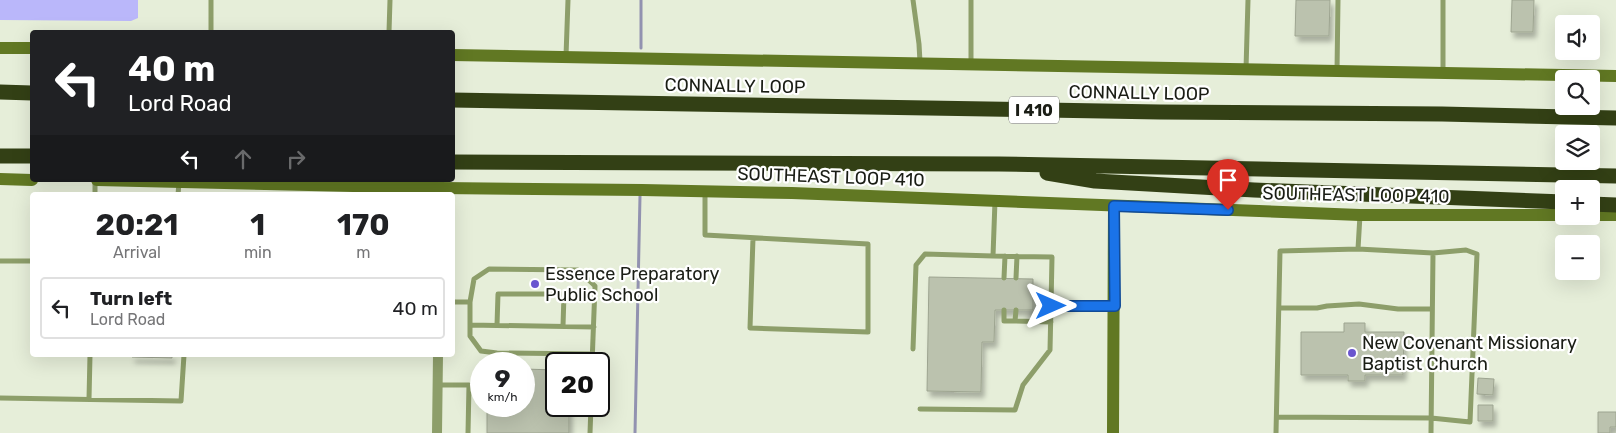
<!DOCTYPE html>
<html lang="en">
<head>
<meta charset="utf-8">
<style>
  body { margin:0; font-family:Rubik,sans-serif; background:#f2f2f2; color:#202124; height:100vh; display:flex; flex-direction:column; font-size:19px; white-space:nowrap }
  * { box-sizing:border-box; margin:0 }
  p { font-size:16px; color:#757577 }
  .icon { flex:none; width:28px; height:28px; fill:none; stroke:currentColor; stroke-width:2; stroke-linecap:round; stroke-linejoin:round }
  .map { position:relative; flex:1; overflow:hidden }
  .panel { position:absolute; left:30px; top:192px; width:425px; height:165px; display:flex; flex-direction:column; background:#fff; border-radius:5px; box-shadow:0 5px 20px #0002 }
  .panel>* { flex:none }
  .top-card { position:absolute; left:30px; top:30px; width:425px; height:152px; border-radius:5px; box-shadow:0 5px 20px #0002; background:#202124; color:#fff; overflow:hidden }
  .tools { position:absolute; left:1555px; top:15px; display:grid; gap:10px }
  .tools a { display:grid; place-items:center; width:45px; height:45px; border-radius:5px; background:#fff; box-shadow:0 5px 20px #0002; font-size:25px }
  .speed { position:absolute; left:470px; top:352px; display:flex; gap:10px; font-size:25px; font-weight:700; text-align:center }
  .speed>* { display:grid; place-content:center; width:65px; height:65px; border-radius:50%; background:#fff; box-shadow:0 5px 20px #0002; line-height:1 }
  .speed small { font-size:12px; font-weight:400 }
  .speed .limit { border:2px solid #111; border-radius:8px; background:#fff; color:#111 }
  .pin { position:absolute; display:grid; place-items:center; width:42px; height:42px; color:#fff; margin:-51px -21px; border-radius:50% 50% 50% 0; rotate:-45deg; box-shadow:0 0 5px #0007 }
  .pin .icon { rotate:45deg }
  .me { position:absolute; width:55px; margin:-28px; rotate:90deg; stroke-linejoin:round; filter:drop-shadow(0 0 4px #0008) }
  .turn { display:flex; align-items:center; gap:18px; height:105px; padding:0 15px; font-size:22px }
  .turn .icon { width:65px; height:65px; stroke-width:2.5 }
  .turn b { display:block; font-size:35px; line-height:42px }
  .lanes { display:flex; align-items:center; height:48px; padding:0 15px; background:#0003; justify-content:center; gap:25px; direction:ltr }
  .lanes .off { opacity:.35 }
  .eta { display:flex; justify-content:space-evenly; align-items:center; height:85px; text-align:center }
  .eta b { font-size:30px; font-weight:700; line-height:35px }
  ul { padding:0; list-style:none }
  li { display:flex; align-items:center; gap:15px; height:62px; margin:0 10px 8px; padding:0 5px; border:2px solid #e0e0e0; border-radius:5px }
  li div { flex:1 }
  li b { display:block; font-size:19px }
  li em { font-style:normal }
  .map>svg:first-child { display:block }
  .green { fill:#bab7fa }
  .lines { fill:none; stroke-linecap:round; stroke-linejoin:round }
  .stream { stroke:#9292b0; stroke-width:3 }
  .building { fill:#bbc2ae; stroke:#9da490; filter:url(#shadow) }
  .lane { stroke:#8d9e6a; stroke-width:5 }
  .street { stroke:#8d9e6a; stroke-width:10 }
  .secondary { stroke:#617823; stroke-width:12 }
  .highway { stroke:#334015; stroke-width:15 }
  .route-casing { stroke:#114b97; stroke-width:12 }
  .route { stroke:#1a73e8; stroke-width:9 }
  .poi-dot { fill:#6a56cf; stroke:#fff; stroke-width:2 }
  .labels { text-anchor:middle; stroke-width:4.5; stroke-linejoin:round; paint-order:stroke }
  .shield { fill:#fff; stroke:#5f615b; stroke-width:1 }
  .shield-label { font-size:16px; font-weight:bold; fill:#1a1d15 }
  .street-label { font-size:18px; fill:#1a1d15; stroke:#fff }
  .poi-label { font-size:18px; fill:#1a1d15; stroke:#fff; text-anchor:start }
</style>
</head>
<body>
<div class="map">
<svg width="1616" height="433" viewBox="0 0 1616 433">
  <defs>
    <filter id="shadow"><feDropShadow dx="3" dy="5.5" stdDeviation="2.5" flood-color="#0004"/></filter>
  </defs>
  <rect width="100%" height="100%" fill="#e6eed9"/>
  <path class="green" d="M 0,0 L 138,0 L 138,18 L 131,21 L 0,20 Z"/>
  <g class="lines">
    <path class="stream" d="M 641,48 L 641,0
      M 635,433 L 640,196"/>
  </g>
  <path class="building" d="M 1296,0 L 1330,0 L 1329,36 L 1295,36 Z
    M 1512,0 L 1534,0 L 1533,32 L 1511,32 Z
    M 929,277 L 1033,279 L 1033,310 L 995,310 L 994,342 L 982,342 L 981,392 L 927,391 Z
    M 1344,323 L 1365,323 L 1365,332 L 1404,332 L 1403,375 L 1365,375 L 1365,381 L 1348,381 L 1348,375 L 1301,375 L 1301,332 L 1344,332 Z
    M 132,355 L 172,355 L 172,358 L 132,357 Z
    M 524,369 L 556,370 L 556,406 L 569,406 L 569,433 L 487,433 L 487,406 L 524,406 Z
    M 1478,378 L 1494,379 L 1493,395 L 1477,394 Z
    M 1478,405 L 1493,405 L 1493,421 L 1478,421 Z
    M 1598,412 L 1616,412 L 1616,427 L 1610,427 L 1610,433 L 1598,433 Z"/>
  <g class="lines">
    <path class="lane" d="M 913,0 L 919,44 L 920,62
      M 971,0 L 971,64
      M 1443,0 L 1443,73
      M 211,32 L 211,0
      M 389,32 L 390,0
      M 566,56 L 568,0
      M 1246,69 L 1248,0
      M 1337,71 L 1338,0
      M 705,192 L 705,235 L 868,244 L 868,332 L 750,328 L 753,238
      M 95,195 L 95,181
      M 178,195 L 179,182
      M 995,201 L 993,256 L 1052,257 L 1051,306 L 1112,306
      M 1358,249 L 1433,253 L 1431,433
      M 0,261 L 32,261
      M 1004,278 L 1005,256
      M 1016,278 L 1017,256
      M 452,302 L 470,302 L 474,279 L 489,269 L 578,270 L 595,286 L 592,364
      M 470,302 L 470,336 L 481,351 L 497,353 L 593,354
      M 1279,308 L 1317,308 L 1327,306 L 1359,304 L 1398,309 L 1432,309
      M 1004,310 L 1004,321 L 1015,321
      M 1016,310 L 1015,321 L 1051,322
      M 470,325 L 594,327
      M 497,325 L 498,294 L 564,294 L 563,326
      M 913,349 L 916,265 L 925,254 L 993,256
      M 438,385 L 469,385 L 468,433
      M 0,398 L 181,401 L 184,355
      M 89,399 L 90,355
      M 920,409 L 1015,410 L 1023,385 L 1050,350 L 1051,306
      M 1277,417 L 1431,418 L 1470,422 L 1477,254 L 1466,250 L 1433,253
      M 590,433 L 591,406
      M 1276,433 L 1280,251 L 1358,249 L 1360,215"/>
    <path class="street" d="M 437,433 L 438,355"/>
    <path class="secondary" d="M 0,48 L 32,48
      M 452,55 L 1616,76
      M 0,179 L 32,180
      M 97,180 L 441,188 L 642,190 L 792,193 L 1360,215 L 1564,215
      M 1591,215 L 1616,215
      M 1113,433 L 1114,206"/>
    <path class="highway" d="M 0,92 L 32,93
      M 452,100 L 1160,112 L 1442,114 L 1616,118
      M 0,156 L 32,156
      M 452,162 L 999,164 L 1616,176
      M 1047,173 L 1095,181 L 1254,190 L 1564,202
      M 1591,204 L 1616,205"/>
  </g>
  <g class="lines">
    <g class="route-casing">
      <path id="route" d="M 1051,306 L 1115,306 L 1114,206 L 1228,210"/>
    </g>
    <use href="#route" class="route"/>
  </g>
  <g class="poi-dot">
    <circle cx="535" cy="284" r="5"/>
    <circle cx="1352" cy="353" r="5"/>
  </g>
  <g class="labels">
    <rect class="shield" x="1009" y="96.5" width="50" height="27" rx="4"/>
    <g class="shield-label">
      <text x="1034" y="116">I 410</text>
    </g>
    <g class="street-label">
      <text transform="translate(735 86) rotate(1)" y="6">CONNALLY LOOP</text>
      <text transform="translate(1139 93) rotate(1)" y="6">CONNALLY LOOP</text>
      <text transform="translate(831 177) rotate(2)" y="6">SOUTHEAST LOOP 410</text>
      <text transform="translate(1356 195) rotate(1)" y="6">SOUTHEAST LOOP 410</text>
    </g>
    <g class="poi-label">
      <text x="545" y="280">Essence Preparatory<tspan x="545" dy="21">Public School</tspan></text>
      <text x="1362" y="349">New Covenant Missionary<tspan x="1362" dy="21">Baptist Church</tspan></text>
    </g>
  </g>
</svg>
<div class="tools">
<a><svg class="icon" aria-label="sound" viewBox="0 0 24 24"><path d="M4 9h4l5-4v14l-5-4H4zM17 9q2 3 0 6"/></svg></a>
<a><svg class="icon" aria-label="search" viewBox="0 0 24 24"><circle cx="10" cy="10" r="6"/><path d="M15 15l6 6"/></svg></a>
<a><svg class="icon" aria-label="layers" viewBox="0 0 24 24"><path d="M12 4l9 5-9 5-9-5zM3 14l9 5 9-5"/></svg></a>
<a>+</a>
<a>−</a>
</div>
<div class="speed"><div>9<small>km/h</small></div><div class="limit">20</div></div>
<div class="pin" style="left:1228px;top:210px;background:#d93025"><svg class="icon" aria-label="arrive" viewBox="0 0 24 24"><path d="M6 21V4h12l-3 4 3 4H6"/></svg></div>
<svg class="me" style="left:1051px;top:306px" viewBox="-20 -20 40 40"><path d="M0-17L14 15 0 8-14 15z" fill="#1a73e8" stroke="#fff" stroke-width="4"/></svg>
<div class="top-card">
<div class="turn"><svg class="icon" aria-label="left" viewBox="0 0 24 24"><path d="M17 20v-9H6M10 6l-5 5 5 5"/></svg><div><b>40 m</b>Lord Road</div></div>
<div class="lanes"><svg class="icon" aria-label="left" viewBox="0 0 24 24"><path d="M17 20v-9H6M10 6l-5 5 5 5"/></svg><svg class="icon off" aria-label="ahead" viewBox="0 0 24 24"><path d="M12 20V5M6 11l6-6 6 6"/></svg><svg class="icon off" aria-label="right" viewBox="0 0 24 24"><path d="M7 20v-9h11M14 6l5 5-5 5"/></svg></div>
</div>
<section class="panel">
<div class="eta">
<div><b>20:21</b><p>Arrival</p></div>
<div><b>1</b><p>min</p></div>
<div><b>170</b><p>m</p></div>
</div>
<ul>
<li><svg class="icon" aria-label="left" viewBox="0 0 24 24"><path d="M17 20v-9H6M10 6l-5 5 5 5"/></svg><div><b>Turn left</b><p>Lord Road</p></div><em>40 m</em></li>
</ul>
</section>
</div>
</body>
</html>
